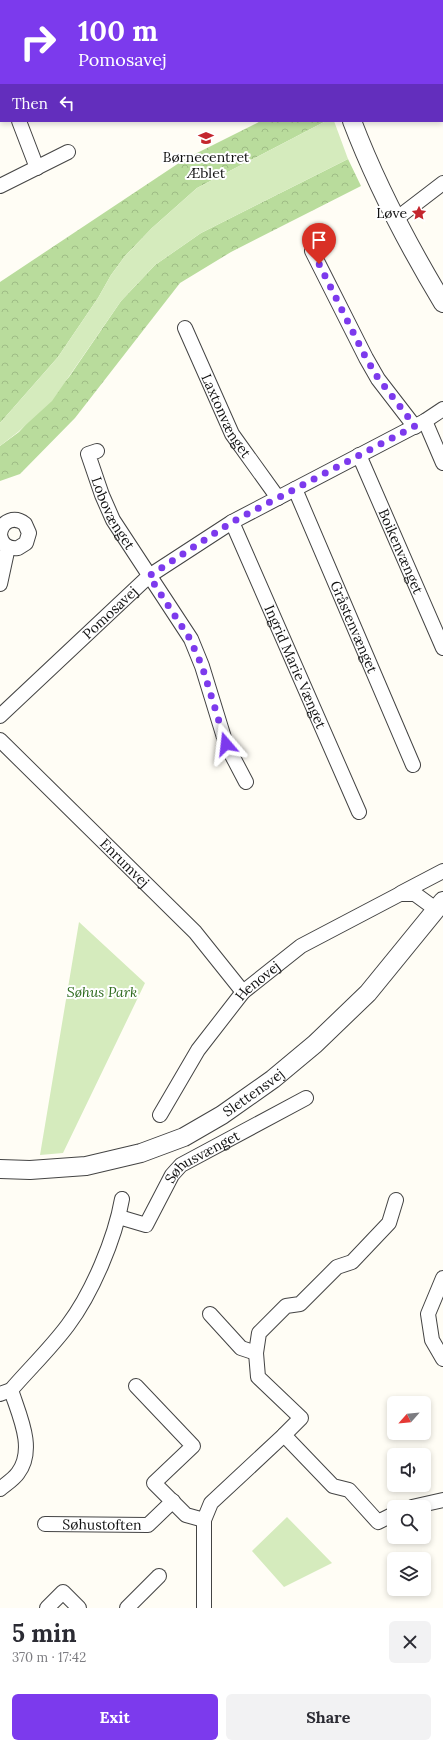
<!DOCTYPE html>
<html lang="en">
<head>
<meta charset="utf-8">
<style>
  body { margin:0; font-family:Lora,serif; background:#f2f2f3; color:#2b2b33; height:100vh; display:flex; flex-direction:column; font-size:15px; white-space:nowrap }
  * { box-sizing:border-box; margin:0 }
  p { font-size:13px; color:#7c7c81 }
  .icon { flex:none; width:22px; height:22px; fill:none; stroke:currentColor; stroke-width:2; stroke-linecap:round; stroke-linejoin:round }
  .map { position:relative; height:1608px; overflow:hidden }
  .sheet { display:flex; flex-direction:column; background:#fff; flex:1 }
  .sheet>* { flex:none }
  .banner { position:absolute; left:0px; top:0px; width:443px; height:122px; box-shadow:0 2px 6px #0003; background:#7c3aed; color:#fff; overflow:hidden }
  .needle { width:26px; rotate:243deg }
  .buttons { position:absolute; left:387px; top:1396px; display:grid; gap:8px }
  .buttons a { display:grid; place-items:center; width:44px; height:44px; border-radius:6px; background:#fff; box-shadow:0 2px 6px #0003; font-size:20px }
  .pin { position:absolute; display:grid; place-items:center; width:34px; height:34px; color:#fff; margin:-41px -17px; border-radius:50% 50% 50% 0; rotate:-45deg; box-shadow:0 0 4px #0007 }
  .pin .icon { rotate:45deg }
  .me { position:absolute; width:44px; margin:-22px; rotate:343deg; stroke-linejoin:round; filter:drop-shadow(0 0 3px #0008) }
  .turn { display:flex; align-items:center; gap:14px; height:84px; padding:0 12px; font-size:18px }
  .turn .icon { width:52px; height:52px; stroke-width:2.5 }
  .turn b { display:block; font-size:28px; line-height:34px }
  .then { display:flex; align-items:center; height:38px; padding:0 12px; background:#0003; gap:8px; font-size:15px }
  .round { display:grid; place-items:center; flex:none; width:42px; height:42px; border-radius:6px; background:#f2f2f3 }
  .head { display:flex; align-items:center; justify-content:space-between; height:68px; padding:0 12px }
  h1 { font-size:24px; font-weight:800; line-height:30px }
  .cta { display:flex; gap:8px; margin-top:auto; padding:8px 12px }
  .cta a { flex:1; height:46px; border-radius:6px; background:#7c3aed; color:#fff; font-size:16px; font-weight:800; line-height:46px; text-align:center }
  .cta a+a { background:#f2f2f3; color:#2b2b33 }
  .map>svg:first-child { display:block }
  .forest { fill:url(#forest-crowns) }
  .park { fill:#d5ebbd }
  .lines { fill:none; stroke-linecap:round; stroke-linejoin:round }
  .minor-casing { stroke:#444; stroke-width:16 }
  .tertiary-casing { stroke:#444; stroke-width:20 }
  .minor { stroke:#fff; stroke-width:14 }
  .tertiary { stroke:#fff; stroke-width:18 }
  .route { stroke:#7c3aed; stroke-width:7; stroke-dasharray:0 12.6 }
  .labels { text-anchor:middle; stroke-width:4; stroke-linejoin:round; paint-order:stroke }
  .poi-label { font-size:14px; fill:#111; stroke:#fff }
  .street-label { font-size:14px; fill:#111; stroke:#fff }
  .park-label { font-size:14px; font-style:italic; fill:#2f6b1f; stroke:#fff }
</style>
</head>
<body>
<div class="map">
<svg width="443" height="1608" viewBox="0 0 443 1608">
  <defs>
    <pattern id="forest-crowns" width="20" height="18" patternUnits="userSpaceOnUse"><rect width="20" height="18" fill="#b9dc9c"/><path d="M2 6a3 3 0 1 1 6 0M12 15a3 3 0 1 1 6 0" fill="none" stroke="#9ebc85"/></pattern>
  </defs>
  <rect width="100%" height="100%" fill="#fffdf5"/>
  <path class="forest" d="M 261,121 L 326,121 L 197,188 L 152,228 L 125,256 L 111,275 L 98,298 L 58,357 L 0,423 L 0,282 L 185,159 Z
    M 348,159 L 361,186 L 231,252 L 180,283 L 75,418 L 20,474 L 0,481 L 0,446 L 19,432 L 69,377 L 121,301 L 155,265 L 201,233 Z"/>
  <path class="park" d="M 326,121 L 334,121 L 348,159 L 201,233 L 155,265 L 121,301 L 52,401 L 18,432 L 0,446 L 0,423 L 58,357 L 98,298 L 111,275 L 125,256 L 152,228 L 197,188 Z
    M 79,922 L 145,983 L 63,1153 L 40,1155 Z
    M 287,1517 L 332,1563 L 284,1587 L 252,1551 Z"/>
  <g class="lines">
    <g class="minor-casing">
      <g id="minor">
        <path d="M 129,0 L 129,1"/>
        <path d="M 182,0 L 182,1"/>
        <path d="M 246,0 L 246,1"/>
        <path d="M 0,74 L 1,77"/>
        <path d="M 0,90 L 1,90"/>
        <path d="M 19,121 L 37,168"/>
        <path d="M 0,186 L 68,152"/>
        <path d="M 396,219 L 443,183"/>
        <path d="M 312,251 L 366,358 L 378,379 L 415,427"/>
        <path id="s1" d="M 185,328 L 232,434 L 278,498"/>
        <path d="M 425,421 L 443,463"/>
        <path id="s2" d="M 97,451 L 88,454 L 102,495 L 113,520 L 191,639 L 202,666 L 226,744 L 246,782"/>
        <path id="s3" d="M 359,455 L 443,648"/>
        <path id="s4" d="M 295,489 L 413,765"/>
        <path id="s5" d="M 232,522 L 359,812"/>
        <path d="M 0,534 C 2,520 15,516 25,524 L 29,533 L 26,543 L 18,548 C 8,549 2,545 0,535"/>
        <path d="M 0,584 L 8,547"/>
        <path id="s6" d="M 0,716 L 149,576 L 232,522 L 425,421 L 443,409"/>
        <path id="s7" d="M 0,740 L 195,932 L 243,992"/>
        <path d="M 401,893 L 443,871"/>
        <path id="s8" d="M 160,1115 L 198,1050 L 243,992 L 301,946 L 400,894 L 415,894 L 437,910"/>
        <path id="s9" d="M 119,1217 L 146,1225 L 172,1175 L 181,1165 L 306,1098"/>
        <path d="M 443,1278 L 428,1314 L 432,1340 L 443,1359"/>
        <path d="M 210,1314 L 241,1348 L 256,1353"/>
        <path d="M 136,1386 L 193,1446 L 154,1483 L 186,1515 L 204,1520"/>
        <path d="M 0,1394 L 11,1390 C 30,1368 51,1348 68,1325 C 92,1293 115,1239 122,1199"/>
        <path d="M 284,1435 L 301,1418 L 258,1377 L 256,1353 L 259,1333 L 286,1306 L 300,1304 L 337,1267 L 352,1262 L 389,1223 L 396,1200"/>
        <path d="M 0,1489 C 6,1484 14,1479 18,1473 C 36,1449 19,1415 11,1390"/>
        <path d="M 412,1507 L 443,1500"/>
        <path id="s10" d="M 45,1524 L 148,1525 L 173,1501"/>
        <path d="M 47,1608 L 63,1592 L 79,1608"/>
        <path d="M 127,1608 L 159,1576"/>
        <path d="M 204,1608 L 204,1520 L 211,1503 L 284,1435 L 333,1486 L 349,1490 L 378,1522 L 394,1514"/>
      </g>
    </g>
    <g class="tertiary-casing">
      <g id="tertiary">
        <path d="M 314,0 L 314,1"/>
        <path d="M 352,121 C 376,184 408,245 443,303"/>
        <path id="s11" d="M 0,1169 L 30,1170 L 86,1166 L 141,1153 L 184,1137 L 222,1115 L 273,1079 L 315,1044 L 368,993 L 443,901"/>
      </g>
    </g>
    <use href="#minor" class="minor"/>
    <use href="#tertiary" class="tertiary"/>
  </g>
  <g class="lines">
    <path class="route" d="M 226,744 L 202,666 L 190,639 L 149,576 L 232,522 L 415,426 L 378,378 L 366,358 L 319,264"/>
  </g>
  <defs>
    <g id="school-bare" transform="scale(1.2)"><path d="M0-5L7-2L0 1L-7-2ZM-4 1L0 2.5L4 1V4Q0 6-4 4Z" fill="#c4262e" stroke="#fff" stroke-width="2.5" paint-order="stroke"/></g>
    <g id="sight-bare" transform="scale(1.2)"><path d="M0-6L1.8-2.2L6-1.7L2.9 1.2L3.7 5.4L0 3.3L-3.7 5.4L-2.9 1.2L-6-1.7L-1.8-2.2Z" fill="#c4262e" stroke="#fff" stroke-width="2.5" paint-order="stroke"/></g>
  </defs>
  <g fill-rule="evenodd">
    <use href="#school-bare" x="206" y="138"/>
    <use href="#sight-bare" x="419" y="213"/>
  </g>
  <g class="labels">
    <g class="poi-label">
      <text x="206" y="162">Børnecentret<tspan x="206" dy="16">Æblet</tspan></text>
      <text x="407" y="218" text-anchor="end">Løve</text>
    </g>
    <g class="street-label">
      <text dy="5" stroke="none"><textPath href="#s1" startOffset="97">Laxtonvænget</textPath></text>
      <text dy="5" stroke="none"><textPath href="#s2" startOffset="74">Lobovænget</textPath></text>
      <text dy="5" stroke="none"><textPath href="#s3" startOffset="105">Boikenvænget</textPath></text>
      <text dy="5" stroke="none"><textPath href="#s6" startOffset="151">Pomosavej</textPath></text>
      <text dy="5" stroke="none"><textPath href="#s4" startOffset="150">Gråstenvænget</textPath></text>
      <text dy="5" stroke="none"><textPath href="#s5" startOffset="158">Ingrid Marie Vænget</textPath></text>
      <text dy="5" stroke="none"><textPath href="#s7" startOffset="175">Enrumvej</textPath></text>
      <text dy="5" stroke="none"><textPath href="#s8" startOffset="167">Henovej</textPath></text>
      <text dy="5" stroke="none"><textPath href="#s11" startOffset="271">Slettensvej</textPath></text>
      <text dy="5" stroke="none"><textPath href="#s9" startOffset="120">Søhusvænget</textPath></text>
      <text dy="5" stroke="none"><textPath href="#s10" startOffset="57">Søhustoften</textPath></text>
    </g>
    <g class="park-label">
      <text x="102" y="997">Søhus Park</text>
    </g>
  </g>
</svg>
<div class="buttons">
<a><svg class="needle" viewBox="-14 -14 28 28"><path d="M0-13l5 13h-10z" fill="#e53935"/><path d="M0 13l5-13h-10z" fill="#7c7c81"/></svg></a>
<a><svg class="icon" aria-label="sound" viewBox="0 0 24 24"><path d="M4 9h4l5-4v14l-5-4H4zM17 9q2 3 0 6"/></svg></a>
<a><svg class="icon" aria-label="search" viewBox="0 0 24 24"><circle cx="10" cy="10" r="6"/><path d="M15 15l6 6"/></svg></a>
<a><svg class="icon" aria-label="layers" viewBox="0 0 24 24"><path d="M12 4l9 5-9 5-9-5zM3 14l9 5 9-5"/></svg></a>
</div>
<div class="pin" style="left:319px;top:264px;background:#d93025"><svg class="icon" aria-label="arrive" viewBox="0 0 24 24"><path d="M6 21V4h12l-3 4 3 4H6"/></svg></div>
<svg class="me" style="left:226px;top:744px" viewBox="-20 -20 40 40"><path d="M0-17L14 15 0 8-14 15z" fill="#7c3aed" stroke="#fff" stroke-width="4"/></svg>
<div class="banner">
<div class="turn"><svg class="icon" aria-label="right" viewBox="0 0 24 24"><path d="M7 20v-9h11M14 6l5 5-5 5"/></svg><div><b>100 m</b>Pomosavej</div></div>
<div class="then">Then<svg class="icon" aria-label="left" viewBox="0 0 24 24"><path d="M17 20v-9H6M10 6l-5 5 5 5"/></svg></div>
</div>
</div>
<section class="sheet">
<div class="head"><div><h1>5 min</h1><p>370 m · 17:42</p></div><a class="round"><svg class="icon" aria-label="close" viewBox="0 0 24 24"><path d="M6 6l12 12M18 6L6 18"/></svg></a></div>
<div class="cta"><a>Exit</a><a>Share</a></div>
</section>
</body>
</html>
